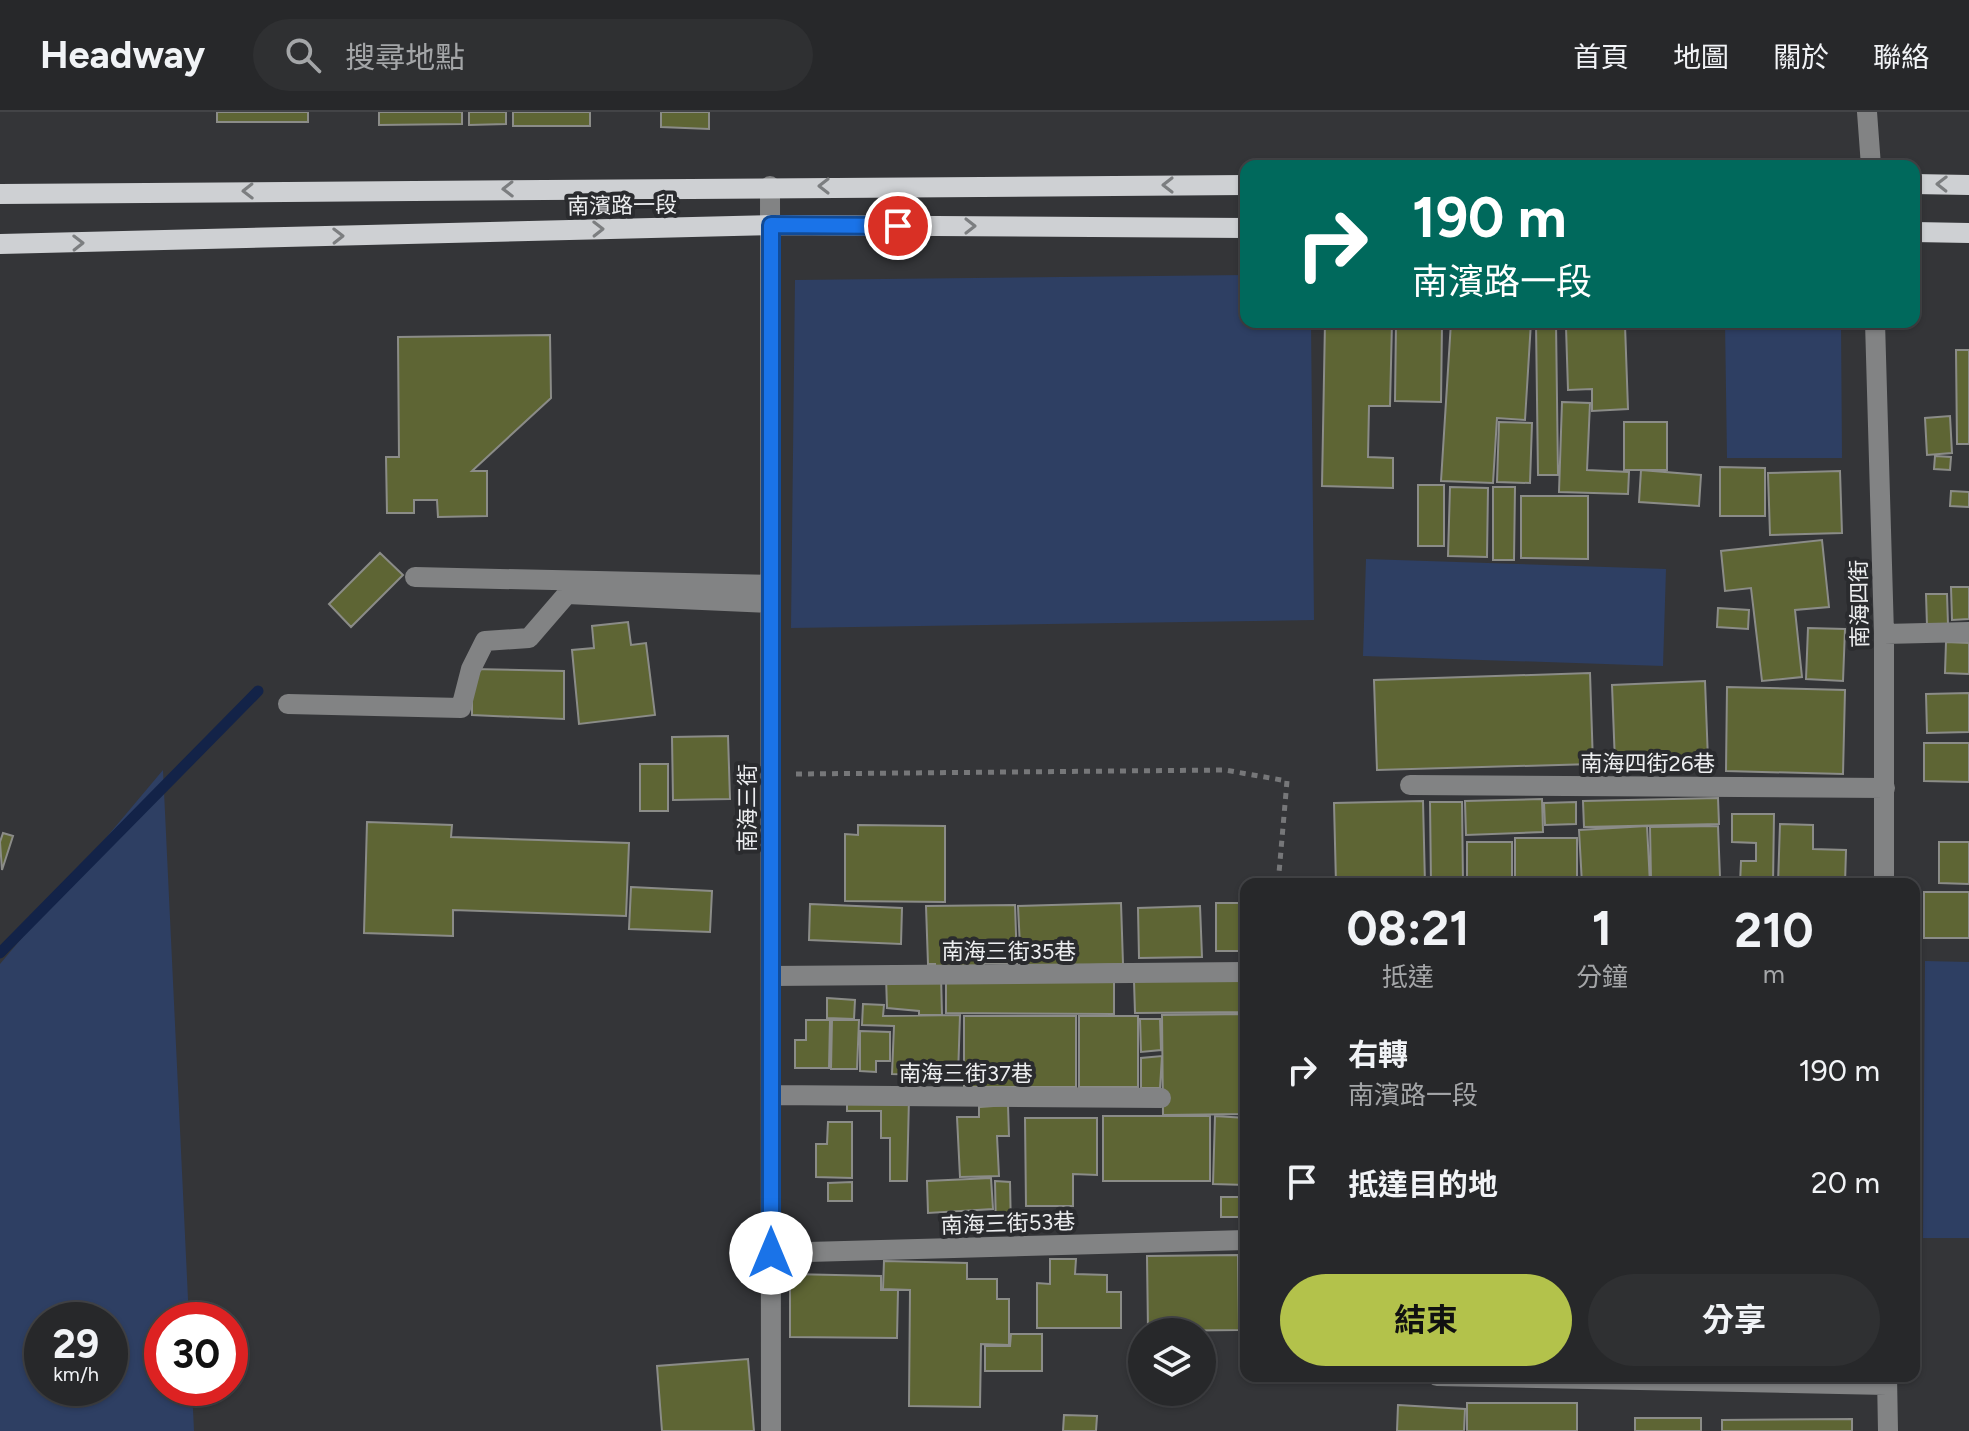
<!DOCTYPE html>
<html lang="zh-TW">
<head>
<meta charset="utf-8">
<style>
  body { margin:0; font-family:Figtree,"Noto Sans TC",sans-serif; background:#2f3032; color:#f1f3f6; height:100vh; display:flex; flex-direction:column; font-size:30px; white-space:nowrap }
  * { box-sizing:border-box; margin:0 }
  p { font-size:26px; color:#a4a6a8 }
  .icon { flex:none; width:44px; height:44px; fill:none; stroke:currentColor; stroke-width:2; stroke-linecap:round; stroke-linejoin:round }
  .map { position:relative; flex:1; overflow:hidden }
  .panel { position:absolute; left:1240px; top:766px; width:680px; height:504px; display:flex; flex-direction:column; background:#27282a; border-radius:16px; box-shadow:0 2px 6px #0004,0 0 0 2px #434447 }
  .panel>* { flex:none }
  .top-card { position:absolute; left:1240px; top:48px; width:680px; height:168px; border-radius:16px; box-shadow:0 2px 6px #0004,0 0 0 2px #434447; background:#00695c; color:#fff; overflow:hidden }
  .fabs { position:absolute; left:1128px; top:1206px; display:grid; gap:16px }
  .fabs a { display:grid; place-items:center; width:88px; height:88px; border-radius:50%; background:#27282a; box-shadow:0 2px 6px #0004,0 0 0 2px #434447; font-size:40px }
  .speed { position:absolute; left:24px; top:1190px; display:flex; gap:16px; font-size:40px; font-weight:700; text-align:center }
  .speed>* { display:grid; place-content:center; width:104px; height:104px; border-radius:50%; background:#27282a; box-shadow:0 2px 6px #0004,0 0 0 2px #434447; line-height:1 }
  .speed small { font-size:20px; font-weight:400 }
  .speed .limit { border:12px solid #d22; background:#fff; color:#111 }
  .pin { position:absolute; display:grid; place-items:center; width:68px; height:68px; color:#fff; margin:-34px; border:4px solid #fff; border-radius:50%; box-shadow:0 2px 8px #0007 }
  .me { position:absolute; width:88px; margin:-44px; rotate:0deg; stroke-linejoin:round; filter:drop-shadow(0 0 6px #0008) }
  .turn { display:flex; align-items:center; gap:28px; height:168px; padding:0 40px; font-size:36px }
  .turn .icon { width:104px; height:104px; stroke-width:2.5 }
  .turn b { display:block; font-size:56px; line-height:68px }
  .eta { display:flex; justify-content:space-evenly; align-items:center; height:136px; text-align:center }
  .eta b { font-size:48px; font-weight:700; line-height:56px }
  .action { display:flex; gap:16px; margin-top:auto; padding:16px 40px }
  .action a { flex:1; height:92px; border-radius:48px; background:#b3c24b; color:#111; font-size:32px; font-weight:700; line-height:92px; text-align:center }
  .action a+a { background:#2f3032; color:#f1f3f6 }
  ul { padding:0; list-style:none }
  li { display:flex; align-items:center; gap:24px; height:112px; padding:0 40px }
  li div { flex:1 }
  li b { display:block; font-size:30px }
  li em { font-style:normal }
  header { display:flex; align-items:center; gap:48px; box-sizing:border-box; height:112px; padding:0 40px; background:#27282a; border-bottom:2px solid #434447 }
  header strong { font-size:38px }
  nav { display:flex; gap:44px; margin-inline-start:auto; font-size:28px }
  .search { width:560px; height:72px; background:#2f3032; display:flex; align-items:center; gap:20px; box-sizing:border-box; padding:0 28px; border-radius:44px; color:#a4a6a8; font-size:30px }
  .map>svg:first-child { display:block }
  .green { fill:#2e3f63; fill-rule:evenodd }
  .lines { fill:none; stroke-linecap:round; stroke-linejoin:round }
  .stream { stroke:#132348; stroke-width:11 }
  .building { fill:#5e6534; stroke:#8b8c88; stroke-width:2 }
  .path { stroke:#767779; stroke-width:5; stroke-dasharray:6 6; stroke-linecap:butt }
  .minor { stroke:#828384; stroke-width:20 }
  .major { stroke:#ced0d3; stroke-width:20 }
  .oneway { stroke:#7c7e80 }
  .route-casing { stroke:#114b97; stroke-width:20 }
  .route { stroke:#1a73e8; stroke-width:14 }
  .labels { text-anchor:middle; stroke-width:8; stroke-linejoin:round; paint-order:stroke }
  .street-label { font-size:22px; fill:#edeef0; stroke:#2a2b2e }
</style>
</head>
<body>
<header>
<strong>Headway</strong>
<div class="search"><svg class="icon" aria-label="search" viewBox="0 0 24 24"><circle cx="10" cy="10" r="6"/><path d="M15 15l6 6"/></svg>搜尋地點</div>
<nav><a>首頁</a><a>地圖</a><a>關於</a><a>聯絡</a></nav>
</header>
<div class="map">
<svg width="1969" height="1319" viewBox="0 0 1969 1319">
  <rect width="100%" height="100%" fill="#343538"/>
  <path class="green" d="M 1246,163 L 1246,210 L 1311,210 L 1314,508 L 791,516 L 795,168 Z
    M 1725,210 L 1841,210 L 1842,346 L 1727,346 Z
    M 1366,447 L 1666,457 L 1663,554 L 1363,544 Z
    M 163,658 L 189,1208 L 162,1208 L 162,1276 L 192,1276 L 194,1319 L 0,1319 L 0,852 ZM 42,1208 L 110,1208 L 110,1276 L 42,1276 Z
    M 1925,849 L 1969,850 L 1969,1126 L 1923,1126 Z"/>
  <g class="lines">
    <path class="stream" d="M 0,841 L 258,579"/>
  </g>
  <path class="building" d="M 217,0 L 308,0 L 308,10 L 217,10 Z
    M 379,0 L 462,0 L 462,12 L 379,13 Z
    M 469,0 L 506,0 L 506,12 L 469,13 Z
    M 513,0 L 590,0 L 590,14 L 513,14 Z
    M 661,0 L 709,0 L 709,17 L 661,15 Z
    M 1325,210 L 1392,210 L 1390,294 L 1369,294 L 1368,345 L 1393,346 L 1393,376 L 1322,374 Z
    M 1451,210 L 1531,210 L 1525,308 L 1497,306 L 1493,371 L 1441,369 Z
    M 1536,210 L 1556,210 L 1558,363 L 1538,363 Z
    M 1396,211 L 1442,212 L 1441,290 L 1395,289 Z
    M 1625,213 L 1628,297 L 1592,299 L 1592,277 L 1568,278 L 1566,215 Z
    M 550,223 L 551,286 L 472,359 L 487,359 L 487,404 L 438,405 L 437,388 L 414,388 L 414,401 L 387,401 L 386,345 L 399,345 L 398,225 Z
    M 1956,238 L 1969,238 L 1969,332 L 1957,332 Z
    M 1562,290 L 1590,291 L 1587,358 L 1629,360 L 1628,382 L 1559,380 Z
    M 1950,304 L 1952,341 L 1927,343 L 1925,306 Z
    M 1499,310 L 1532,311 L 1530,371 L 1497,370 Z
    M 1624,310 L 1667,310 L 1667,358 L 1624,358 Z
    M 1935,344 L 1951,345 L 1950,358 L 1934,357 Z
    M 1720,355 L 1765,356 L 1765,404 L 1720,404 Z
    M 1641,358 L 1701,363 L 1699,394 L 1639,390 Z
    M 1840,359 L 1842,421 L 1770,423 L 1768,361 Z
    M 1418,373 L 1444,373 L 1444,434 L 1418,434 Z
    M 1450,375 L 1488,376 L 1487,445 L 1448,444 Z
    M 1493,375 L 1515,375 L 1514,448 L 1493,448 Z
    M 1951,379 L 1969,380 L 1969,395 L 1950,394 Z
    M 1521,384 L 1588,384 L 1588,447 L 1521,446 Z
    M 1822,428 L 1829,495 L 1795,498 L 1802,565 L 1762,569 L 1751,476 L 1725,479 L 1721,439 Z
    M 380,441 L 403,463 L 351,515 L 329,492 Z
    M 1951,475 L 1969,475 L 1969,507 L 1952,508 Z
    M 1926,482 L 1947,482 L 1948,513 L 1927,514 Z
    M 1718,496 L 1749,498 L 1748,517 L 1717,515 Z
    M 628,510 L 631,533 L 646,531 L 655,603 L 579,612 L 572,538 L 594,536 L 592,514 Z
    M 1808,516 L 1845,517 L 1843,569 L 1806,567 Z
    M 1946,530 L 1969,531 L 1969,562 L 1945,561 Z
    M 472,557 L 564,559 L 564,607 L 472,603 Z
    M 1590,561 L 1593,652 L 1377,658 L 1374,568 Z
    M 1705,569 L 1708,648 L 1615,651 L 1612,573 Z
    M 1727,575 L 1845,578 L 1843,662 L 1726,659 Z
    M 1969,581 L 1969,620 L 1927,621 L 1926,582 Z
    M 728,624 L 730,687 L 673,688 L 672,625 Z
    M 1924,631 L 1969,631 L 1969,670 L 1924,669 Z
    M 640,652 L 668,652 L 668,699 L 640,699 Z
    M 1718,686 L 1719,712 L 1584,715 L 1583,689 Z
    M 1542,687 L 1543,720 L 1466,723 L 1465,689 Z
    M 1423,689 L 1425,772 L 1336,772 L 1334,691 Z
    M 1430,690 L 1462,690 L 1463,772 L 1431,772 Z
    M 1576,690 L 1576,712 L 1545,713 L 1544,691 Z
    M 1732,702 L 1774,702 L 1773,772 L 1740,772 L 1741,749 L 1756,749 L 1756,731 L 1732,730 Z
    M 367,710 L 452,713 L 451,725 L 629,731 L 626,804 L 453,798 L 453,824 L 364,821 Z
    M 1780,712 L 1813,713 L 1813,737 L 1846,738 L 1845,772 L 1778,772 Z
    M 858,713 L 945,714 L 945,790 L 845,789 L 845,722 L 858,723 Z
    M 1647,714 L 1650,772 L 1582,772 L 1579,718 Z
    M 1718,714 L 1720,765 L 1651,767 L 1650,715 Z
    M 3,721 L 13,724 L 2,758 L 0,730 Z
    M 1515,726 L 1577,726 L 1577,772 L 1515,772 Z
    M 1467,730 L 1512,730 L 1512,772 L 1467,772 Z
    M 1939,730 L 1969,730 L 1969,772 L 1939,771 Z
    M 631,775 L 712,779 L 710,820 L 629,817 Z
    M 1924,780 L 1969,780 L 1969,826 L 1924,826 Z
    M 1121,791 L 1123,852 L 1021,855 L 1018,794 Z
    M 1216,791 L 1246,791 L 1246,848 L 1244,839 L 1216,839 Z
    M 810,792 L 902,796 L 901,832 L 809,828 Z
    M 1015,793 L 1017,852 L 984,851 L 984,859 L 935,860 L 935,852 L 928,852 L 926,794 Z
    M 1200,794 L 1202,845 L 1139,846 L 1138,796 Z
    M 941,863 L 942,903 L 919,903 L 919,899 L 887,896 L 886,864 Z
    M 1246,863 L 1246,900 L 1135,901 L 1134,869 Z
    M 946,866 L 1114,867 L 1114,902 L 946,901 Z
    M 827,886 L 855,888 L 854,907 L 827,906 Z
    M 863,892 L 884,893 L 883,904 L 960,903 L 958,964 L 892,962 L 894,914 L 862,913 Z
    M 1246,902 L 1246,1002 L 1163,1003 L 1162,903 Z
    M 964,904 L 1076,904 L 1076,975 L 964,975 Z
    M 1079,904 L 1138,904 L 1138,975 L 1079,975 Z
    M 1140,907 L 1160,907 L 1161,938 L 1141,940 Z
    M 806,908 L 830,908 L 829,956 L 795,956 L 795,928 L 806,928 Z
    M 832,908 L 859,908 L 857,957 L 831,957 Z
    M 860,919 L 890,920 L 890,949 L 876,949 L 876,960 L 860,959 Z
    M 1162,944 L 1160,976 L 1141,976 L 1141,946 Z
    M 847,985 L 909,986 L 907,1069 L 890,1069 L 890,1026 L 881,1026 L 881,999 L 847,999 Z
    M 1008,993 L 1009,1024 L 997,1024 L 999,1064 L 960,1065 L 957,1005 L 979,1005 L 979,995 Z
    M 1103,1004 L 1210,1004 L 1210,1069 L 1103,1069 Z
    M 1215,1004 L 1246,1006 L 1246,1073 L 1213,1072 Z
    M 1025,1006 L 1097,1006 L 1097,1063 L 1073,1062 L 1073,1094 L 1026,1094 Z
    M 828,1010 L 852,1010 L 852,1066 L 816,1065 L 816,1032 L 827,1032 Z
    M 991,1066 L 993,1097 L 928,1101 L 927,1069 Z
    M 995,1069 L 1010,1070 L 1011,1119 L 996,1119 Z
    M 852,1070 L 852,1089 L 828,1089 L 828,1071 Z
    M 1221,1085 L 1246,1085 L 1246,1105 L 1221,1105 Z
    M 1238,1143 L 1239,1218 L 1148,1219 L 1147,1144 Z
    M 1050,1147 L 1076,1147 L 1075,1162 L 1107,1163 L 1107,1180 L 1121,1180 L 1121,1216 L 1037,1216 L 1037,1171 L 1050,1172 Z
    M 884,1149 L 967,1151 L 967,1167 L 997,1167 L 997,1187 L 1009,1187 L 1009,1233 L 981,1232 L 980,1295 L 909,1294 L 910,1178 L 883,1177 Z
    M 790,1162 L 881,1164 L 881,1178 L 898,1178 L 897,1226 L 790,1225 Z
    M 1011,1222 L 1042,1222 L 1042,1259 L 985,1259 L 985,1234 L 1010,1234 Z
    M 748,1247 L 754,1319 L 662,1319 L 657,1254 Z
    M 1467,1291 L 1577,1291 L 1577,1319 L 1467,1319 Z
    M 1398,1293 L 1465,1297 L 1464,1319 L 1397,1319 Z
    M 1064,1303 L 1097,1304 L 1096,1319 L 1063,1319 Z
    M 1635,1306 L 1701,1306 L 1701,1319 L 1635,1319 Z
    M 1852,1307 L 1852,1319 L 1722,1319 L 1722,1308 Z"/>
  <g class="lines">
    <path class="path" d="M 796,662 L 1225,658 L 1287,669 L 1279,761"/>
    <path class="minor" d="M 1867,0 L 1871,54
      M 770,74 L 771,1319
      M 1875,210 L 1884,522 L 1884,772
      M 415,465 L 771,473
      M 1884,522 L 1969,520
      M 288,592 L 461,596 L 471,557 L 485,529 L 529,526 L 567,482 L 771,491
      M 1410,673 L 1885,676
      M 771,864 L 1246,860
      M 771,983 L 1161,986
      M 771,1141 L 1246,1128
      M 1437,1264 L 1887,1273
      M 1887,1264 L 1888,1319"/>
    <path class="major" d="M 1914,72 L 1969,73
      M 0,82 L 1246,73
      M 1914,120 L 1969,121
      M 0,132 L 771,113 L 1246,116"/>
  </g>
  <defs><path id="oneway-chevron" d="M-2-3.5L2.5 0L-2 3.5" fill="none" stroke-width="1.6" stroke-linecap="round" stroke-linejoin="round" transform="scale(2)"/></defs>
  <g class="oneway">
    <use href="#oneway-chevron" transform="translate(1942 72) rotate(-179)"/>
    <use href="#oneway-chevron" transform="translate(1168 73) rotate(180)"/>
    <use href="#oneway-chevron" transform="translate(824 74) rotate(180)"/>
    <use href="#oneway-chevron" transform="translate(508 77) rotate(179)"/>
    <use href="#oneway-chevron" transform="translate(248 79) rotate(179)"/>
    <use href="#oneway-chevron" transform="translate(970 114)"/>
    <use href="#oneway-chevron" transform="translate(598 117) rotate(-1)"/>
    <use href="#oneway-chevron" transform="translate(338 124) rotate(-1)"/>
    <use href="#oneway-chevron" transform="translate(78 131) rotate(-1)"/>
  </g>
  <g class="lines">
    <g class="route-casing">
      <path id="route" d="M 771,1141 L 771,113 L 898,114"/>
    </g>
    <use href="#route" class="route"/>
  </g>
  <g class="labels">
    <g class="street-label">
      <text transform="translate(622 93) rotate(-1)" y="8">南濱路一段</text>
      <text transform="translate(1859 492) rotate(-91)" y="8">南海四街</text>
      <text x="1648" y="659">南海四街26巷</text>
      <text transform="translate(747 696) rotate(-90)" y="8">南海三街</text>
      <text x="1009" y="847">南海三街35巷</text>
      <text x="966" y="969">南海三街37巷</text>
      <text transform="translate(1008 1111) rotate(-2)" y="8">南海三街53巷</text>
    </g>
  </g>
</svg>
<div class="fabs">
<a><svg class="icon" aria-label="layers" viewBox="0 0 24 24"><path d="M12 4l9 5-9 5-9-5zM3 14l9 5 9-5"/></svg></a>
</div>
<div class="speed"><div>29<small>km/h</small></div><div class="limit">30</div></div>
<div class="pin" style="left:898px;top:114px;background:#d93025"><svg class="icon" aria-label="arrive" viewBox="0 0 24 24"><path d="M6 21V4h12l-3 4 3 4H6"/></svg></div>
<svg class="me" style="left:771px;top:1141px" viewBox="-20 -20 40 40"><circle r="19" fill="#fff"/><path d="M0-13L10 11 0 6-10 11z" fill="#1a73e8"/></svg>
<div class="top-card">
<div class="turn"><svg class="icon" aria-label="right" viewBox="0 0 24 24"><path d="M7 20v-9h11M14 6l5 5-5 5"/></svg><div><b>190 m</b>南濱路一段</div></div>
</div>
<section class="panel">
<div class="eta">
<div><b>08:21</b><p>抵達</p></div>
<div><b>1</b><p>分鐘</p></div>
<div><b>210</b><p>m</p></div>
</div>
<ul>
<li><svg class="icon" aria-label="right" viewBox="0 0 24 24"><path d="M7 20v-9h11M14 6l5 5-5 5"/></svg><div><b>右轉</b><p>南濱路一段</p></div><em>190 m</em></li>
<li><svg class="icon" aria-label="arrive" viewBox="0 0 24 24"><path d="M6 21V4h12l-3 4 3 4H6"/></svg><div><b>抵達目的地</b></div><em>20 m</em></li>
</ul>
<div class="action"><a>結束</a><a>分享</a></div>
</section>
</div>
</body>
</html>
